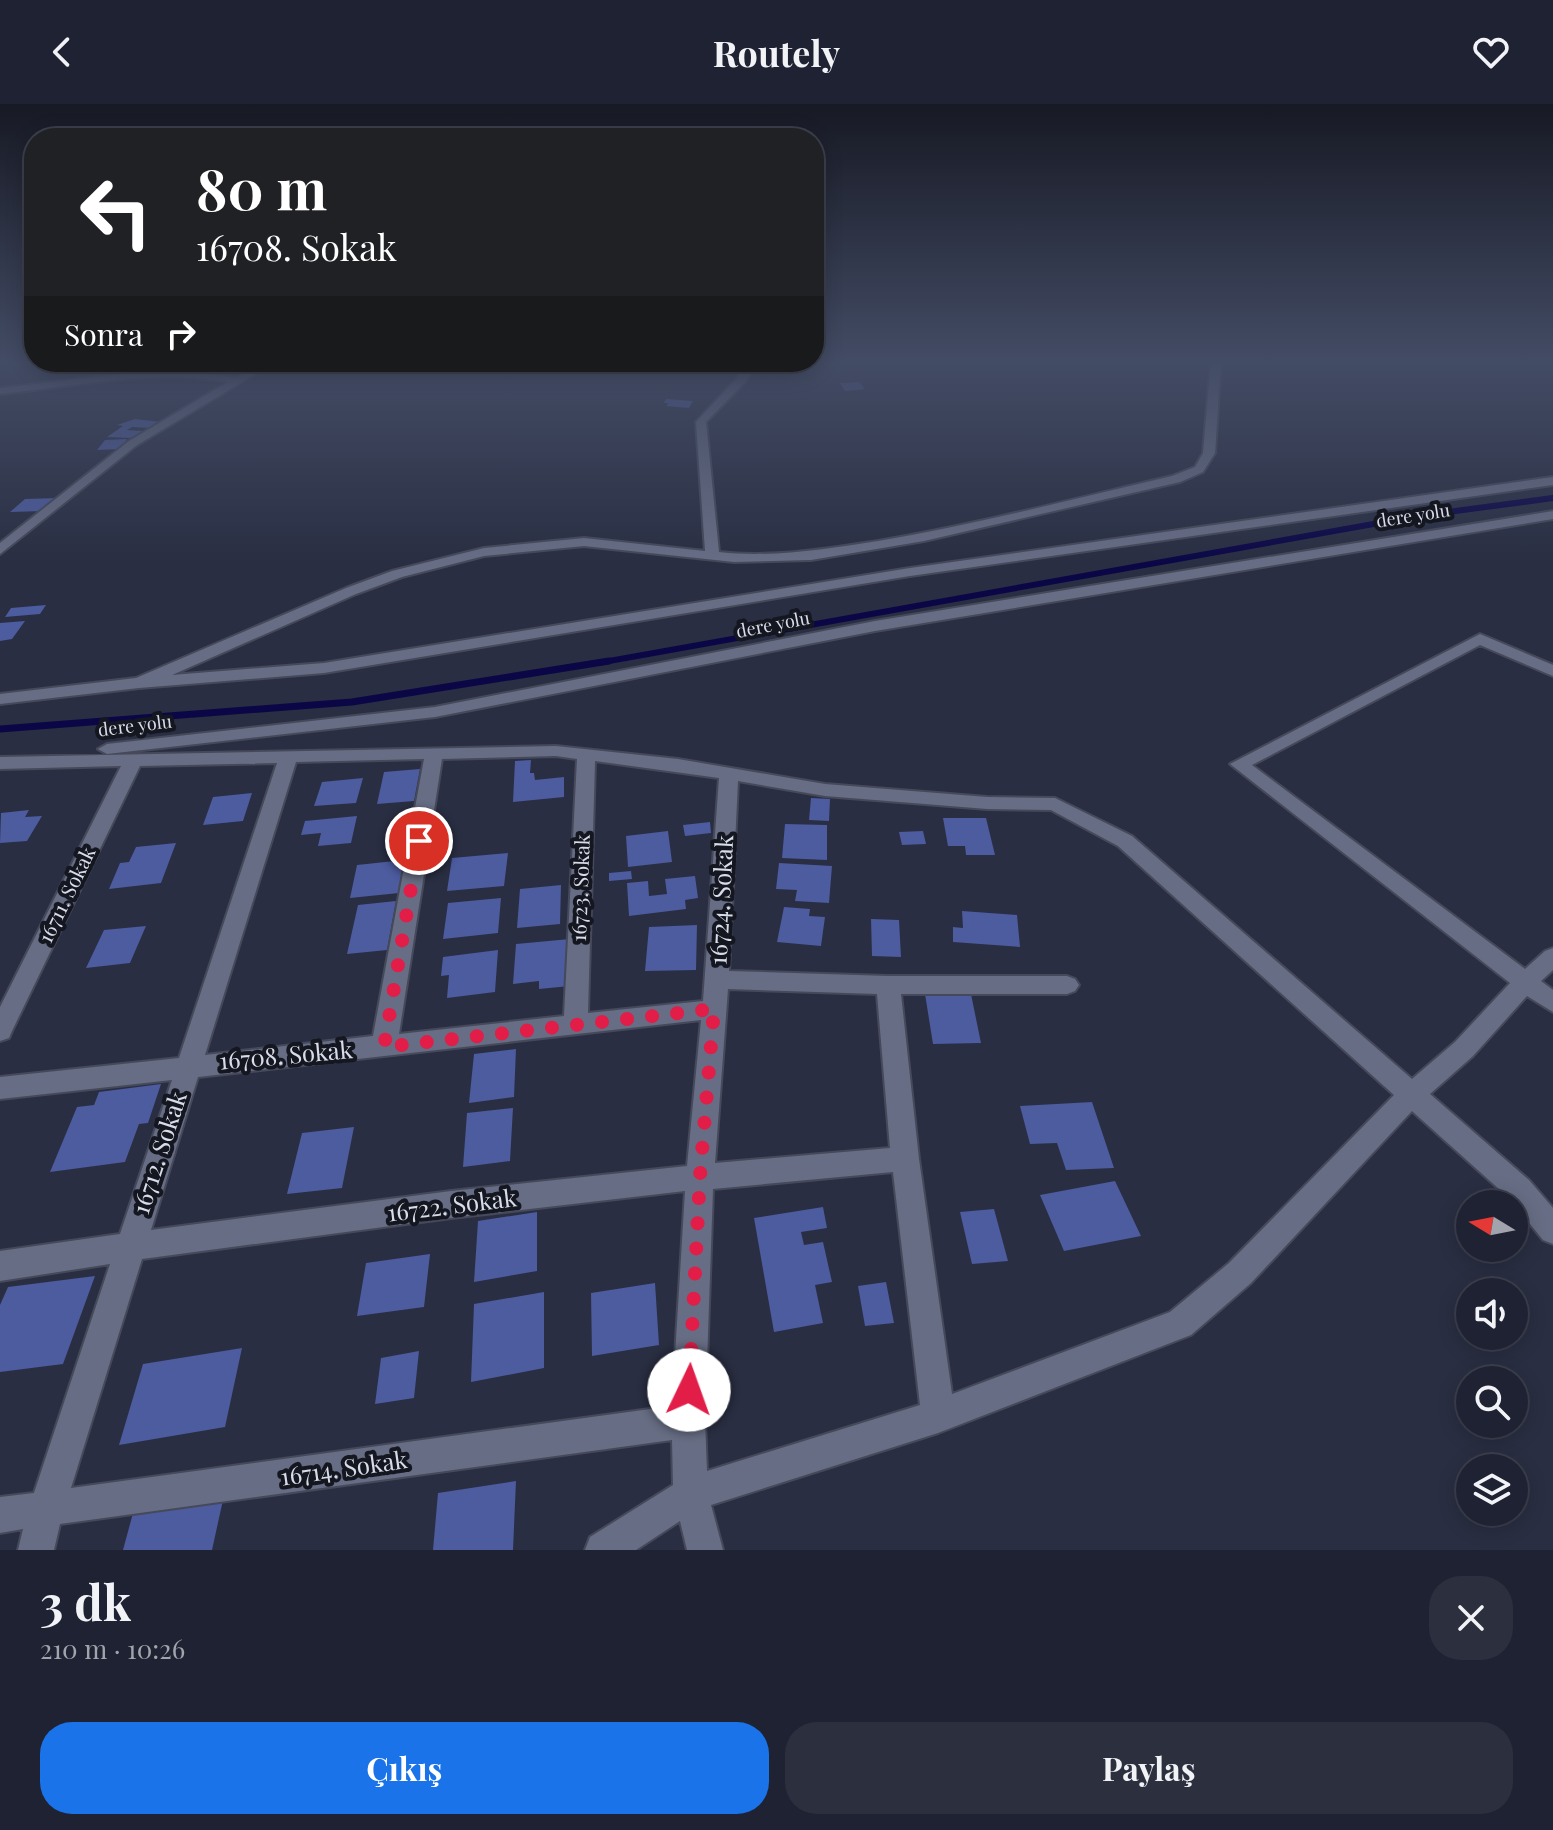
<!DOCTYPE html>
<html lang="tr">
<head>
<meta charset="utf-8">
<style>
  body { margin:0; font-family:"Playfair Display",serif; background:#2c2f3e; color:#f1f3f6; height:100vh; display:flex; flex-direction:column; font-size:30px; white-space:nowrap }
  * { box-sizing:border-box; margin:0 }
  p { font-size:26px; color:#a1a4ac }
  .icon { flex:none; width:44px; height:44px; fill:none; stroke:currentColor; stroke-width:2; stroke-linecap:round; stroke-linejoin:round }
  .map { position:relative; height:1446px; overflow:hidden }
  .drawer { display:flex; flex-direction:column; background:#1f2232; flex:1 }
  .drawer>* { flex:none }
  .guide { position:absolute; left:24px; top:24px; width:800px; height:244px; border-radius:32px; box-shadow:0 4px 20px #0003,0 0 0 2px #3c3f4d; background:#202124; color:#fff; overflow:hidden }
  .needle { width:52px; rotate:280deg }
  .buttons { position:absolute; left:1456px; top:1086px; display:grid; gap:16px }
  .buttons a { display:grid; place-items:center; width:72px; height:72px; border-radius:50%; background:#1f2232; box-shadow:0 4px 20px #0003,0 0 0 2px #3c3f4d; font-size:40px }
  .pin { position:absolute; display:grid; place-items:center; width:68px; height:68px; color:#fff; margin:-34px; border:4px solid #fff; border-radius:50%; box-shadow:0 2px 8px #0007 }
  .me { position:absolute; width:88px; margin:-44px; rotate:3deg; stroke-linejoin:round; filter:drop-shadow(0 0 6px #0008) }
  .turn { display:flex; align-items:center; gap:28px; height:168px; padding:0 40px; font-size:36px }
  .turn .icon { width:104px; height:104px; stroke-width:2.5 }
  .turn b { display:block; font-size:56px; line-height:68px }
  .then { display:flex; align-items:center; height:76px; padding:0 40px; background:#0003; gap:16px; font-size:30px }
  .round { display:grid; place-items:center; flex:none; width:84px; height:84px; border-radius:32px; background:#2c2f3e }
  .overview { display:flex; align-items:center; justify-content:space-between; height:136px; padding:0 40px }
  h1 { font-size:48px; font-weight:700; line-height:60px }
  .cta { display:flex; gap:16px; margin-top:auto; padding:16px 40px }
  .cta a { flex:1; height:92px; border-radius:32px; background:#1a73e8; color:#fff; font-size:32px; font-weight:700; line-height:92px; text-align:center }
  .cta a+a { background:#2c2f3e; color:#f1f3f6 }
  header { display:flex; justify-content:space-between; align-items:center; height:104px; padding:0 40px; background:#1f2232; font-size:36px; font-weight:700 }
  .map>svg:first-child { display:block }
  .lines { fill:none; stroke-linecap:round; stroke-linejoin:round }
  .stream-far1 { stroke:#0b0747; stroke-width:6 }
  .stream { stroke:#0b0747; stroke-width:7 }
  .building { fill:#4d5b9f }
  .street-casing { stroke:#45495a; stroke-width:4 }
  .street { fill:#676d84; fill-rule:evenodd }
  .route { stroke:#e11d48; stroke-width:14; stroke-dasharray:0 25.2 }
  .labels { text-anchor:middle; stroke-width:8; stroke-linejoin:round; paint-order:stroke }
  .far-street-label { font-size:18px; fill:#d8dce9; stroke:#141720 }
  .street-label { font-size:20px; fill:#d8dce9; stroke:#141720 }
  .near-street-label { font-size:24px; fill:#d8dce9; stroke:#141720 }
</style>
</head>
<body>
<header><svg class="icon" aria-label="back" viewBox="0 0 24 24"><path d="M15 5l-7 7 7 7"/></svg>Routely<svg class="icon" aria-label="heart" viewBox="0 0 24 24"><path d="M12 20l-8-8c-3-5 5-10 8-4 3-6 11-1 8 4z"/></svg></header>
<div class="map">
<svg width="1553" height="1446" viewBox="0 0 1553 1446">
  <rect width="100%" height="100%" fill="#292e42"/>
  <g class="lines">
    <path class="stream-far1" d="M 598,559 L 1418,412 L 1553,394"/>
    <path class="stream" d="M 0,625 L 352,598 L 609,557"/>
  </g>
  <path class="building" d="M 56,258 L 73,258 L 70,266 L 51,268 Z
    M 144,258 L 142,265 L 117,267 L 119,261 Z
    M 859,278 L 865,285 L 845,287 L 840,279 Z
    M 666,295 L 693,297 L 689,304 L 666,302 L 669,299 L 664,299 Z
    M 135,315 L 162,318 L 151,324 L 132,323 L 127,326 L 143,327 L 131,334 L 107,333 L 123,322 L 117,321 Z
    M 127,335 L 120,345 L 97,346 L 105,336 Z
    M 58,394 L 44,407 L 10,408 L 25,395 Z
    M 46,501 L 40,510 L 5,513 L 11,504 Z
    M 25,517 L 12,535 L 0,537 L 0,519 Z
    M 531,656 L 530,669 L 534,669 L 535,676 L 564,673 L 564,693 L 513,698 L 515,657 Z
    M 420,665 L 414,697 L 377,700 L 384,668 Z
    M 363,674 L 356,699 L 314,702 L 322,678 Z
    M 252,689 L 243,717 L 203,721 L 213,693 Z
    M 811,694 L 830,695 L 829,717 L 809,716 Z
    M 29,706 L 25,713 L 42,712 L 27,737 L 0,739 L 1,709 Z
    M 357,712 L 351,739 L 318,742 L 321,729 L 301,731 L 305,717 Z
    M 943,714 L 986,714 L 995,751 L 966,751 L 965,742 L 948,742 Z
    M 710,718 L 711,729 L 685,732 L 683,721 Z
    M 785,720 L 827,721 L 827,756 L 782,754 Z
    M 410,722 L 407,734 L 385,736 L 388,724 Z
    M 668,727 L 672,758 L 628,763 L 626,732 Z
    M 923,727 L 926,740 L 902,741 L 899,728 Z
    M 176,739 L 161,779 L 109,785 L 120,759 L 129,758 L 136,743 Z
    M 508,749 L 504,782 L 447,787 L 452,754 Z
    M 404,756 L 399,789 L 350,794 L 357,761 Z
    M 779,759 L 832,762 L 829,799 L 795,797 L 797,786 L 776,785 Z
    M 631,767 L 632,775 L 609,777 L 609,769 Z
    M 695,772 L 698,794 L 685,796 L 686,805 L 629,812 L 627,779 L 648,777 L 649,792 L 667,790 L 665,775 Z
    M 561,781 L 560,820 L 517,824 L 520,785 Z
    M 501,794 L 498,829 L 443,835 L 448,799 Z
    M 396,797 L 387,846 L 347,850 L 358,801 Z
    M 784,803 L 810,805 L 809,812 L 825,813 L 821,842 L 777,838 Z
    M 962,807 L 1017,811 L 1020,843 L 953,838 L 953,823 L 963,824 Z
    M 871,815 L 899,816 L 901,853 L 872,852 Z
    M 697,821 L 696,866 L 645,867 L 649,823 Z
    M 146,822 L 130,859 L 86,864 L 104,826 Z
    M 570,835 L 570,882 L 539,885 L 539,877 L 513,880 L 516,840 Z
    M 498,846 L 495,888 L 447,894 L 449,871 L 441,872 L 443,853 Z
    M 925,890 L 971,890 L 981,939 L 933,940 Z
    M 516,945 L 514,993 L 469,999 L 474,950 Z
    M 161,980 L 148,1019 L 139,1020 L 125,1058 L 50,1068 L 77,1003 L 94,1001 L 99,988 Z
    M 1092,998 L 1114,1064 L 1066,1066 L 1057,1039 L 1030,1040 L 1020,1002 Z
    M 513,1004 L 510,1057 L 463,1063 L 467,1009 Z
    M 354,1023 L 342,1084 L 287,1090 L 302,1029 Z
    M 1115,1077 L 1141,1132 L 1064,1147 L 1040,1091 Z
    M 823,1103 L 827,1124 L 801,1128 L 804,1141 L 823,1138 L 832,1178 L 815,1181 L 823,1219 L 774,1228 L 754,1114 Z
    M 994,1105 L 1008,1157 L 972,1160 L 960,1108 Z
    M 537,1108 L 537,1167 L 474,1178 L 478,1117 Z
    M 430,1150 L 424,1203 L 357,1212 L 366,1159 Z
    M 95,1172 L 63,1260 L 0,1268 L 0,1201 L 8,1183 Z
    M 886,1178 L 894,1219 L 865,1222 L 858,1182 Z
    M 655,1179 L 659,1241 L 592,1252 L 591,1189 Z
    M 544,1188 L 544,1264 L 471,1278 L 474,1200 Z
    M 242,1244 L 225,1323 L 119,1341 L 143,1260 Z
    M 419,1247 L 414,1294 L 375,1300 L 381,1254 Z
    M 516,1377 L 513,1446 L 433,1446 L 438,1389 Z
    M 223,1396 L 212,1446 L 123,1446 L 133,1409 Z"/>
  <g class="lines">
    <g class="street-casing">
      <path id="street" d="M 1211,257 L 1221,257 L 1215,349 L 1203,368 L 1180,378 L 924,437 L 811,456 L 734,458 L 584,442 L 484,452 L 402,473 L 356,490 L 172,571 L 324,559 L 910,464 L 1553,373 L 1553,381 L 910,472 L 324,569 L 139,584 L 0,600 L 0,590 L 136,574 L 346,484 L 392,467 L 484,444 L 584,434 L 705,447 L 696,318 L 738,273 L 746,258 L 756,258 L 746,277 L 706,318 L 719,448 C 772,454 825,445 878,437 C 977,420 1074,395 1172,372 L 1195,363 L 1203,349 Z
        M 263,258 L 275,258 L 137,341 L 0,450 L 0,439 L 129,337 L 228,278 C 154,265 75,282 0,290 L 0,284 C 78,276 158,260 236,274 Z
        M 1553,407 L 1553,415 L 875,527 L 435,613 L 107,650 L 98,645 L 107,640 L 435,603 L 875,517 Z
        M 1480,530 L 1553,561 L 1553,572 L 1480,541 L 1252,661 L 1525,865 L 1545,847 L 1553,844 L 1553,866 L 1541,877 L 1553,886 L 1553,908 L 1527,892 L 1473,952 L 1430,990 L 1529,1076 L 1553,1104 L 1553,1140 L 1543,1136 L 1509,1094 L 1412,1007 L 1251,1179 L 1191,1231 L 938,1329 L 711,1401 L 723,1446 L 687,1446 L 680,1417 L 636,1446 L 585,1446 L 590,1433 L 673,1381 L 672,1336 L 60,1420 L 54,1446 L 18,1446 L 23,1425 L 0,1429 L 0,1393 L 34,1389 L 110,1160 L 0,1177 L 0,1147 L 120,1130 L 172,976 L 0,995 L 0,973 L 179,954 L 277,659 L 140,662 L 12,927 L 9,934 L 0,937 L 0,903 L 121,662 L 0,665 L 0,653 L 556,642 L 678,655 L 825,680 L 987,693 L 1055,694 L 1132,732 L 1412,975 L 1455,938 L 1510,879 L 1230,660 ZM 556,652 L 577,655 L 564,912 L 399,930 L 442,655 ZM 424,655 L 373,932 L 205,951 L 296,658 ZM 595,657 L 719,674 L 703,897 L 588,909 ZM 738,677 L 825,692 L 987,705 L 1051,706 L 1118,742 L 1394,991 L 1229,1159 L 1170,1208 L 952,1290 L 919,1055 L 901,890 L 1067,890 L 1075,887 L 1079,881 L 1075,875 L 1067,872 L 888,872 L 729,867 ZM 728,885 L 877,890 L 890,1044 L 715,1059 ZM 701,916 L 687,1062 L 451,1087 L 151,1126 L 198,973 ZM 893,1068 L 920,1301 L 707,1367 L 705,1317 L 713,1085 ZM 685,1087 L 672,1302 L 71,1384 L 142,1155 L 451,1114 Z"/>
    </g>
    <use href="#street" class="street"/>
  </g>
  <linearGradient id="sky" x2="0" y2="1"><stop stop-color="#171924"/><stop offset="0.56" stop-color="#434c65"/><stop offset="1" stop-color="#434c65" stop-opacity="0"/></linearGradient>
  <rect width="1553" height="460" fill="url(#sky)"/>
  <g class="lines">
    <path class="route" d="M 419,737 L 384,943 L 714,905 L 700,1072 L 689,1286"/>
  </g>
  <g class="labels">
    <g class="far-street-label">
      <text transform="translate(1413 412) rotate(-9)" y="6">dere yolu</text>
      <text transform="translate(773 521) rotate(-11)" y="6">dere yolu</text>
      <text transform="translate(135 622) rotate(-7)" y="6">dere yolu</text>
    </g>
    <g class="street-label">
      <text transform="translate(581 784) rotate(-88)" y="7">16723. Sokak</text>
      <text transform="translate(67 791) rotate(-64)" y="7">16711. Sokak</text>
    </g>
    <g class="near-street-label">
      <text transform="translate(722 796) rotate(-87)" y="8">16724. Sokak</text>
      <text transform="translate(286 952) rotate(-5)" y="8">16708. Sokak</text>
      <text transform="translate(160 1049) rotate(-72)" y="8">16712. Sokak</text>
      <text transform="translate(452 1102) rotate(-7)" y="8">16722. Sokak</text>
      <text transform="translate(344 1365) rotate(-8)" y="8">16714. Sokak</text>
    </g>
  </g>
</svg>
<div class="buttons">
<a><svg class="needle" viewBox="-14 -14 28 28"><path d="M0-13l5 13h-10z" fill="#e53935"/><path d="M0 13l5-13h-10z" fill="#a1a4ac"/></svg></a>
<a><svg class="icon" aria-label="sound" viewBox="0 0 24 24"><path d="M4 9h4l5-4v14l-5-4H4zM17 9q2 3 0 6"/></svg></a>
<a><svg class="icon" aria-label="search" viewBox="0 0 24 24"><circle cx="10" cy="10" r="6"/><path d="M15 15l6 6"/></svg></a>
<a><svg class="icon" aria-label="layers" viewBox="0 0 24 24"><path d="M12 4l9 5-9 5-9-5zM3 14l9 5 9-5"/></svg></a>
</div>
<div class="pin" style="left:419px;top:737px;background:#d93025"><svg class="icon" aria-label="arrive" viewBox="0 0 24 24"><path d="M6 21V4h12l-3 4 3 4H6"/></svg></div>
<svg class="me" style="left:689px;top:1286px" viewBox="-20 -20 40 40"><circle r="19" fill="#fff"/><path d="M0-13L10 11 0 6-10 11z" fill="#e11d48"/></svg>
<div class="guide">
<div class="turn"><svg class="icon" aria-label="left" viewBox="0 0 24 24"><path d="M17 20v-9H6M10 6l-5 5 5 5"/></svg><div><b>80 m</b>16708. Sokak</div></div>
<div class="then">Sonra<svg class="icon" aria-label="right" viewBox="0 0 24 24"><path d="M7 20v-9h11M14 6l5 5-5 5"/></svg></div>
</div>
</div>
<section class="drawer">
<div class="overview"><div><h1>3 dk</h1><p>210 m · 10:26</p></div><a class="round"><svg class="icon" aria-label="close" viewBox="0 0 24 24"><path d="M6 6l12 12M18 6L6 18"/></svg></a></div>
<div class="cta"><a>Çıkış</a><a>Paylaş</a></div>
</section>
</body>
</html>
